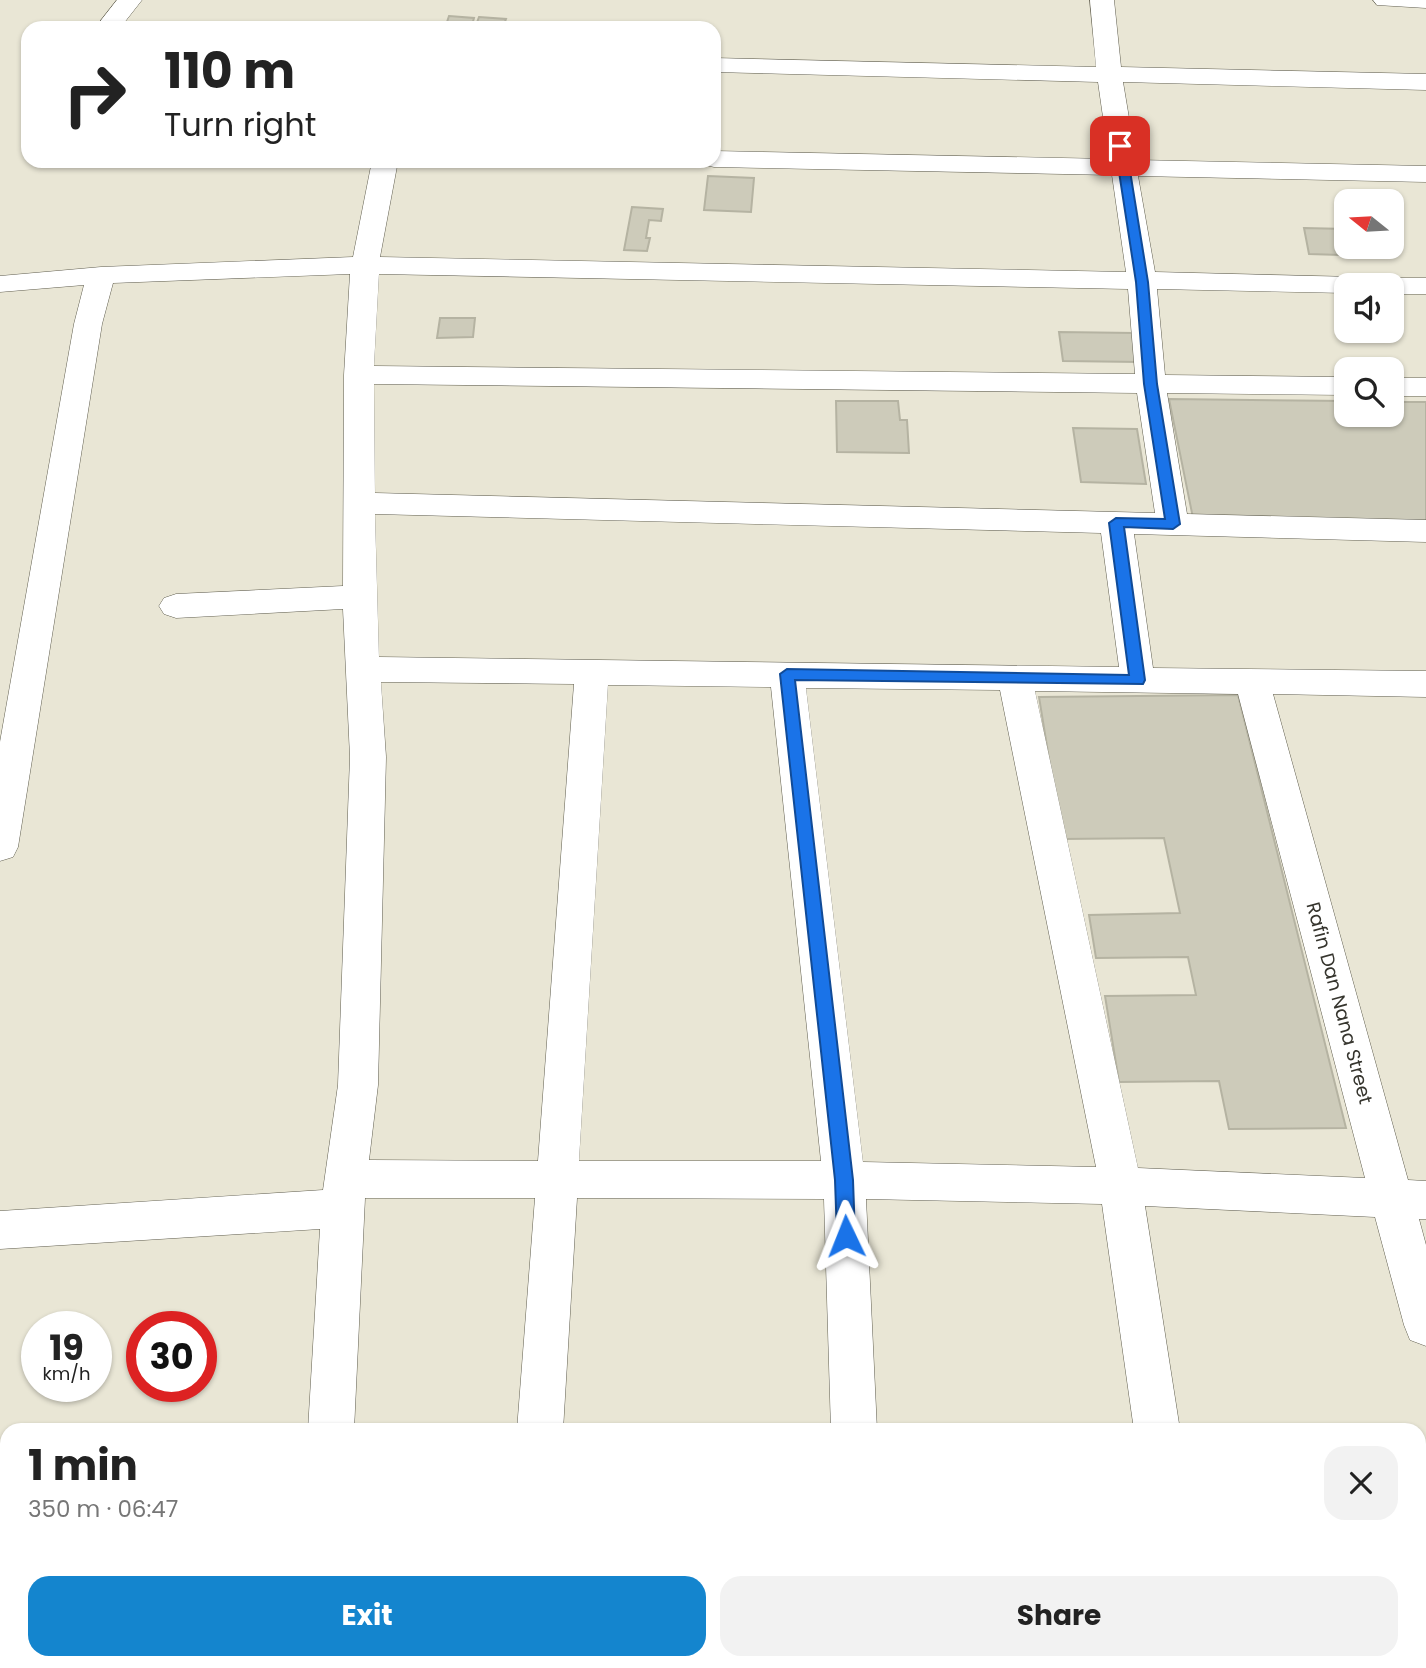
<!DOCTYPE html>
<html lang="en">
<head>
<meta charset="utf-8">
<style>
  body { margin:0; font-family:Poppins,sans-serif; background:#f2f2f2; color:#222; height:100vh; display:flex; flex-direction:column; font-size:26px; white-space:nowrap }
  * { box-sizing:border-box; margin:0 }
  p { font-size:23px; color:#767676 }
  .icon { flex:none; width:38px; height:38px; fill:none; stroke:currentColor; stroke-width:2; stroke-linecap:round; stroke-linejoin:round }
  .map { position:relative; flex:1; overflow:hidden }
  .drawer { position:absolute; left:0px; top:1423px; width:1426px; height:247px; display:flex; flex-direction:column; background:#fff; border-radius:21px 21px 0 0; box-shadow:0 2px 5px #0004 }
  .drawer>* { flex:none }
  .banner { position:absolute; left:21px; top:21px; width:700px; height:147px; border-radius:21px; box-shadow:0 2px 5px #0004; background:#fff; color:#222; overflow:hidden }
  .needle { width:46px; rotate:288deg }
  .buttons { position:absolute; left:1334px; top:189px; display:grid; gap:14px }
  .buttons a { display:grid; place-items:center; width:70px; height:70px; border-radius:14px; background:#fff; box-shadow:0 2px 5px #0004; font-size:35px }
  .speed { position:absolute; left:21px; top:1311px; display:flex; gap:14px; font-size:35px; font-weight:700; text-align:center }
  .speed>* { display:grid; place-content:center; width:91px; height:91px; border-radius:50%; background:#fff; box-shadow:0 2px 5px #0004; line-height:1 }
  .speed small { font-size:18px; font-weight:400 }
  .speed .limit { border:10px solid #d22; background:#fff; color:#111 }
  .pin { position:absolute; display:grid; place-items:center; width:60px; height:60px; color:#fff; margin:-30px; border-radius:14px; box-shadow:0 4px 10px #0006 }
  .me { position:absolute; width:77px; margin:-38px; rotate:358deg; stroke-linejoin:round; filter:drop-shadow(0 0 5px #0008) }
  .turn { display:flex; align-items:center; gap:24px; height:147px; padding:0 28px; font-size:32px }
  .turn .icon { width:91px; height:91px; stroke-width:2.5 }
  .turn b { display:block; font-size:49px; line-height:60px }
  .round { display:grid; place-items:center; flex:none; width:74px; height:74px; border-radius:21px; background:#f2f2f2 }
  .overview { display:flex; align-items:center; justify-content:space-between; height:119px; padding:0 28px }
  h1 { font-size:42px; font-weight:700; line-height:52px }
  .cta { display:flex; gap:14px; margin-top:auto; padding:14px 28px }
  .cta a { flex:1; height:80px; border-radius:21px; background:#1485ce; color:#fff; font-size:28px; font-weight:700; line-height:80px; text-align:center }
  .cta a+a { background:#f2f2f2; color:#222 }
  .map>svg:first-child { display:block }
  .building { fill:#cdcbba; stroke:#b5b3a2; stroke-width:2 }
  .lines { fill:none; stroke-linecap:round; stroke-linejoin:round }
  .street-casing { stroke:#605e4f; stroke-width:1 }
  .street { fill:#fff; fill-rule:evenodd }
  .route { fill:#1a73e8; stroke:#114b97; stroke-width:2 }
  .labels { text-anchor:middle; stroke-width:5; stroke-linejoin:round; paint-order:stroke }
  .street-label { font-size:19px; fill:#36352e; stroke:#fff }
</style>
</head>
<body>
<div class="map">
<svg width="1426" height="1668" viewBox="0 0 1426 1668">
  <rect width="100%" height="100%" fill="#e9e6d5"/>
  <path class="building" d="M 449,16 L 474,18 L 472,25 L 445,28 Z
    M 479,17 L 506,19 L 503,27 L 475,28 Z
    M 708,176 L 754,178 L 751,212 L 704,210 Z
    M 632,207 L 663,209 L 661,221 L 649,220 L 646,238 L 650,238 L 647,251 L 624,250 Z
    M 1304,228 L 1346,229 L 1346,247 L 1370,247 L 1373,256 L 1309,254 Z
    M 440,318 L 475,318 L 473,337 L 437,338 Z
    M 1059,332 L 1134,333 L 1139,362 L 1063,361 Z
    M 1169,399 L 1346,401 L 1346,415 L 1391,415 L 1391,402 L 1426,402 L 1426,521 L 1193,518 Z
    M 836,401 L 898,401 L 900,420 L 907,420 L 909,453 L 837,452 Z
    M 1073,428 L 1137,429 L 1146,484 L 1081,482 Z
    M 1238,695 L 1346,1128 L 1229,1129 L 1219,1081 L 1119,1082 L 1105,996 L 1196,995 L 1188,957 L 1096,958 L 1089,915 L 1180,913 L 1164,838 L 1062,839 L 1039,697 Z"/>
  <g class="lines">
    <g class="street-casing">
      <path id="street" d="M 117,0 L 142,0 L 120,28 L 95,28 Z
        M 1090,0 L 1114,0 L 1121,67 L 1426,74 L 1426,90 L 1123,82 L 1136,160 L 1426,166 L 1426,182 L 1138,176 L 1155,272 L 1355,277 L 1365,279 L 1369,285 L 1346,285 L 1346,293 L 1157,289 L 1165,375 L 1346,377 L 1346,395 L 1167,393 L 1187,514 L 1426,520 L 1426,542 L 1134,534 L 1153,668 L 1426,671 L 1426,697 L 1273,694 L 1408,1180 L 1426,1181 L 1426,1219 L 1419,1219 L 1426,1245 L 1426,1346 L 1410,1340 L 1404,1325 L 1375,1217 L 1145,1206 L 1180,1430 L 1134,1430 L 1102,1204 L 866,1199 L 877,1430 L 831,1430 L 824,1199 L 577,1198 L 563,1430 L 517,1430 L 535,1198 L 365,1198 L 354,1430 L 308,1430 L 320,1229 L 0,1249 L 0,1211 L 323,1190 L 338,1085 L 350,757 L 343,609 L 176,618 L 164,614 L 159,606 L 164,598 L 176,594 L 343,586 L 344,375 L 350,274 L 113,283 L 102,324 L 18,847 L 13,857 L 0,861 L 0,742 L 74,324 L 84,285 L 0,292 L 0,276 L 101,267 L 353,257 L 372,161 L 398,161 L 380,257 L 1126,272 L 1112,175 L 714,167 L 705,165 L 702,161 L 714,161 L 714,151 L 1109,159 L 1098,82 L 714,72 L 714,58 L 1096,67 ZM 379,274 L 1128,289 L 1135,374 L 374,366 ZM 374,384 L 1137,393 L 1155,513 L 375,493 ZM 375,514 L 1101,533 L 1119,667 L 379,657 ZM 381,682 L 574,684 L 538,1161 L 369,1160 L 378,1085 L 386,757 ZM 608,685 L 771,687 L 821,1161 L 579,1161 ZM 806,688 L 1000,690 L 1096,1167 L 863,1162 ZM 1035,691 L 1238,694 L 1365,1178 L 1138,1168 Z
        M 1373,0 L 1426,0 L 1426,8 L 1377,5 Z
        M 1391,278 L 1426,278 L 1426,294 L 1391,294 L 1391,285 L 1377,285 L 1381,280 Z
        M 1391,378 L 1426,378 L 1426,396 L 1391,396 Z
        M 294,1662 L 344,1662 L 343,1668 L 293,1668 Z
        M 499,1662 L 549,1662 L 549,1668 L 499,1668 Z
        M 838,1662 L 888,1662 L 888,1668 L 838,1668 Z
        M 1167,1662 L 1217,1662 L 1218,1668 L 1168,1668 Z"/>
    </g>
    <use href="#street" class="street"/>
  </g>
  <path class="route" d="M 1120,142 L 1126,146 L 1148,282 L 1157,384 L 1180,524 L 1173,529 L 1124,527 L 1145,680 L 1143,684 L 795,680 L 853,1180 L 855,1236 L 853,1241 L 846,1244 L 840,1241 L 837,1236 L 835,1180 L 780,674 L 787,669 L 1129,675 L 1109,523 L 1116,518 L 1165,519 L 1144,384 L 1136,282 L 1115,146 Z"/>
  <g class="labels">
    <g class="street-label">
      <text transform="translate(1340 1003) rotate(75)" y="7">Rafin Dan Nana Street</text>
    </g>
  </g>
</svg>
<div class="buttons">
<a><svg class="needle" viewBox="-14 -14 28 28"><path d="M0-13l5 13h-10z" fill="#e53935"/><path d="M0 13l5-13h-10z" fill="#767676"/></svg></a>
<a><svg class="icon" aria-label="sound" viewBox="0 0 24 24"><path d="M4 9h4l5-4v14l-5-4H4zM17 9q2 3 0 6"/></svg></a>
<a><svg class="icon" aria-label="search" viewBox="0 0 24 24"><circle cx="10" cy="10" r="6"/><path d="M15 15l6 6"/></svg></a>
</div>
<div class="speed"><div>19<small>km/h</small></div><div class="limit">30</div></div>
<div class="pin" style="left:1120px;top:146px;background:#d93025"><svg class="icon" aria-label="arrive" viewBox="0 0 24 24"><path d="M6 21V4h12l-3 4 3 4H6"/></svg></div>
<svg class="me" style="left:846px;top:1236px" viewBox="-20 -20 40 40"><path d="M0-17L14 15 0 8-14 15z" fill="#1a73e8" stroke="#fff" stroke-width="4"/></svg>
<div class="banner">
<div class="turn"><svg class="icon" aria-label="right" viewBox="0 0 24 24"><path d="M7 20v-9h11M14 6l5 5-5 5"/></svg><div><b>110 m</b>Turn right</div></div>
</div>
<section class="drawer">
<div class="overview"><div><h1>1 min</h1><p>350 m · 06:47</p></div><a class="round"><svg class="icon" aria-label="close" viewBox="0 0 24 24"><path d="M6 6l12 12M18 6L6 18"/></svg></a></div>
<div class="cta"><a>Exit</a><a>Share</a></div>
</section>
</div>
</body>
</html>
